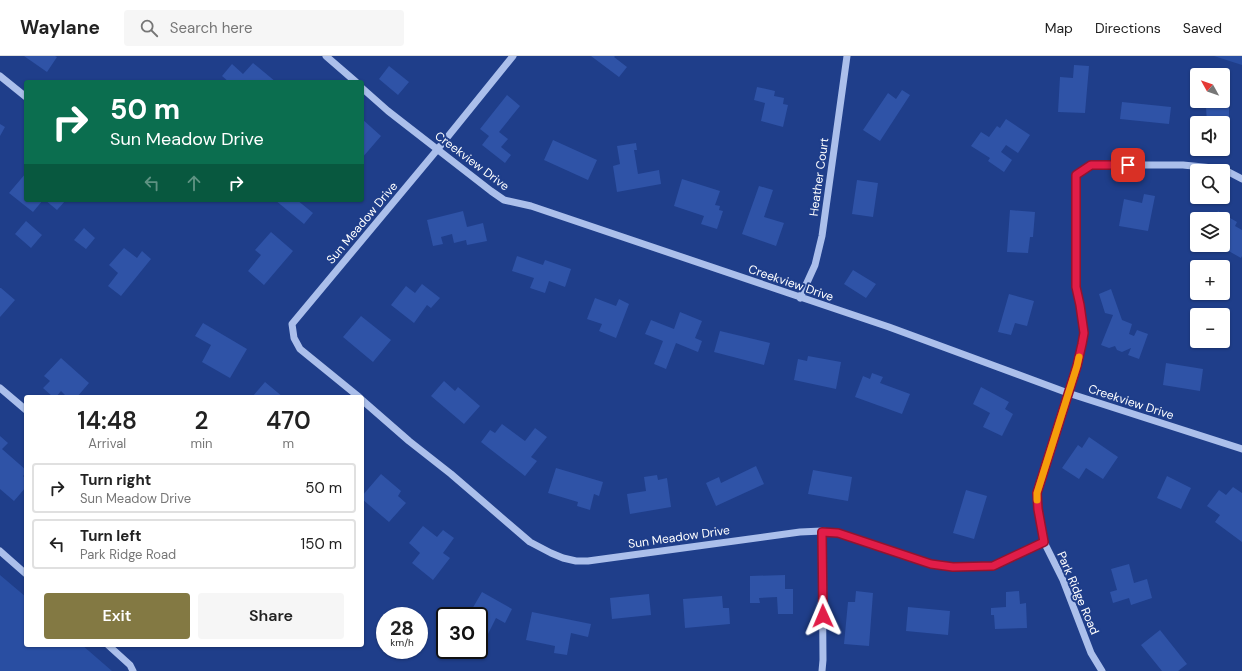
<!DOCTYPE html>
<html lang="en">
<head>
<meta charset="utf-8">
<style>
  body { margin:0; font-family:"DM Sans",sans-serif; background:#f6f6f6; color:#222; height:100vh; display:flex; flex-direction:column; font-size:15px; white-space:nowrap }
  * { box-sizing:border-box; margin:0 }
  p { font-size:13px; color:#767676 }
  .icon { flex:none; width:22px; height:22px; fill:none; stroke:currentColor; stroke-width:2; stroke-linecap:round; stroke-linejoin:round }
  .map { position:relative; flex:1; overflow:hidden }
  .drawer { position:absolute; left:24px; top:339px; width:340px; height:252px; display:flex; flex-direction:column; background:#fff; border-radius:4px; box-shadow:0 1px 3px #0004 }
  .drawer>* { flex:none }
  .banner { position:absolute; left:24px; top:24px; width:340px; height:122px; border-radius:4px; box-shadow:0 1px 3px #0004; background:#0b6e4f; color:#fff; overflow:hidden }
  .needle { width:26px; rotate:310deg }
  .fabs { position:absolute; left:1190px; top:12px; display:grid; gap:8px }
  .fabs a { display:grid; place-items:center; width:40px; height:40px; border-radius:4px; background:#fff; box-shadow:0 1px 3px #0004; font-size:20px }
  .speed { position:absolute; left:376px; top:551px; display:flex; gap:8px; font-size:20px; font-weight:700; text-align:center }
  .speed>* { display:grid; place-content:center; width:52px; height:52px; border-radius:50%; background:#fff; box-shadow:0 1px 3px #0004; line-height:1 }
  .speed small { font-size:10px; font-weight:400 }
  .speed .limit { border:2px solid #111; border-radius:6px; background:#fff; color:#111 }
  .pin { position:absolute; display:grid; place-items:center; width:34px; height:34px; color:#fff; margin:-17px; border-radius:8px; box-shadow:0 2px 6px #0006 }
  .me { position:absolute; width:44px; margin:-22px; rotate:359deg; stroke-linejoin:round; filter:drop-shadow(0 0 3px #0008) }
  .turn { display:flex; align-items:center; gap:14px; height:84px; padding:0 20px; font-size:18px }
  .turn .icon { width:52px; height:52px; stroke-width:2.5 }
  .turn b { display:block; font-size:28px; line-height:34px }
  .lanes { display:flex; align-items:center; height:38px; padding:0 20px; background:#0003; justify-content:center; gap:20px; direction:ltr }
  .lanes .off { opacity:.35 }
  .eta { display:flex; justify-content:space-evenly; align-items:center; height:68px; text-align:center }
  .eta b { font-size:24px; font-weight:600; line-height:28px }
  .cta { display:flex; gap:8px; margin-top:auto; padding:8px 20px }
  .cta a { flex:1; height:46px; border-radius:4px; background:#837943; color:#fff; font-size:16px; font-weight:600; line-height:46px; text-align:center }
  .cta a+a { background:#f6f6f6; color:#222 }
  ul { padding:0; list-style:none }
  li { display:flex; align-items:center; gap:12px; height:50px; margin:0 8px 6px; padding:0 12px; border:2px solid #e0e0e0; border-radius:4px }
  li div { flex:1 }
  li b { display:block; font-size:15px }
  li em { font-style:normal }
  header { display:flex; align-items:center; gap:24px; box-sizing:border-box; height:56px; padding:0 20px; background:#fff; border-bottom:1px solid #e0e0e0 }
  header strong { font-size:19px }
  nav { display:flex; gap:22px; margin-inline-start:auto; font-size:14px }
  .search { width:280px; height:36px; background:#f6f6f6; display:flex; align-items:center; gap:10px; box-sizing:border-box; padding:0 14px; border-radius:4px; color:#767676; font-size:15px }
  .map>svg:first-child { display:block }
  .green { fill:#294ea2 }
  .building { fill:#2f53a7 }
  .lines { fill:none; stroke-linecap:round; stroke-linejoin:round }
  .minor { stroke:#abbfeb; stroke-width:7 }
  .route-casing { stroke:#92132f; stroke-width:10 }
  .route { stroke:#e11d48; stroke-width:7 }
  .slow { stroke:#f59e0b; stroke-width:7 }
  .labels { text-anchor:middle; stroke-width:4; stroke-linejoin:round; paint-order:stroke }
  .street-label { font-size:12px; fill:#fff; stroke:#1f3e8a }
</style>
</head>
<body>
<header>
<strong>Waylane</strong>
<div class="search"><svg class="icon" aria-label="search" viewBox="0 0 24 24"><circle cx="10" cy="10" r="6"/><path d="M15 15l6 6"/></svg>Search here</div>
<nav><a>Map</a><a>Directions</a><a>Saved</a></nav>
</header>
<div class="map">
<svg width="1242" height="615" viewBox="0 0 1242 615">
  <rect width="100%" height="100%" fill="#1f3e8a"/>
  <path class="green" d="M 1214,0 L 1242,0 L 1242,9 Z
    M 0,519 L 26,541 L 26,589 L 82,589 L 112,615 L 0,615 Z"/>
  <path class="building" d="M 24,0 L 55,0 L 57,1 L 47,16 Z
    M 591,0 L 615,0 L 614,1 L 627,11 L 619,21 Z
    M 253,7 L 276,26 L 229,26 L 222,20 L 232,8 L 243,18 Z
    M 1074,9 L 1089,10 L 1085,57 L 1058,56 L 1060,21 L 1073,22 Z
    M 389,10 L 409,26 L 398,39 L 379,23 Z
    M 757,31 L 775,35 L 774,40 L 784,42 L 783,48 L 788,49 L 783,71 L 761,65 L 765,47 L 754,44 Z
    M 902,34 L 910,39 L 880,85 L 863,74 L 888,37 L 896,43 Z
    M 507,39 L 520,50 L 499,76 L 508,83 L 501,91 L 511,99 L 505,107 L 482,89 L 489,80 L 480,73 Z
    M 1122,46 L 1171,51 L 1169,68 L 1120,63 Z
    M 1206,51 L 1229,51 L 1229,62 L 1224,62 L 1224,67 L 1207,67 Z
    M 362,63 L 381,80 L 362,102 Z
    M 1006,63 L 1030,79 L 1018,97 L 1006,89 L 1001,96 L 1012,104 L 1004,116 L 988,105 L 990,102 L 971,90 L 981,76 L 989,81 L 997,70 L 1000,72 Z
    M 0,68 L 5,71 L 0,80 Z
    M 553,84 L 597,104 L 588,124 L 544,104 Z
    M 636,87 L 637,94 L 634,94 L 638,118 L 659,114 L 661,128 L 617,136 L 613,110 L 620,108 L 617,90 Z
    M 26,117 L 26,144 L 43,144 L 33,156 L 9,137 Z
    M 682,123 L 720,135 L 715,149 L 720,150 L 719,154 L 723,155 L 717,173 L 701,168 L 704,160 L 674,150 Z
    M 857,124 L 878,127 L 873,161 L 852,158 Z
    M 759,130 L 773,134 L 764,161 L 784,167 L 776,190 L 742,178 Z
    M 1144,138 L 1155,140 L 1148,175 L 1119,170 L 1124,143 L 1142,147 Z
    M 45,144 L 66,144 L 57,154 Z
    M 275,144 L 297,144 L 313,157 L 304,168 Z
    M 1010,154 L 1035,156 L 1033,181 L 1030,181 L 1028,197 L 1007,196 Z
    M 463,155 L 467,171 L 483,167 L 487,185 L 467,189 L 466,184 L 454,187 L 452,178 L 441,181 L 443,188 L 433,190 L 427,164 Z
    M 1218,155 L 1237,166 L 1235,170 L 1242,174 L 1242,200 L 1241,202 L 1218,189 L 1223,189 L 1223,163 L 1214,163 Z
    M 26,165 L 42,179 L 31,192 L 15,178 Z
    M 84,172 L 95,182 L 86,193 L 74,184 Z
    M 271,176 L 293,195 L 264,229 L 248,215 L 261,199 L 255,194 Z
    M 124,192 L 137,202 L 142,195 L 151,203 L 121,240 L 108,230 L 118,217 L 109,209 Z
    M 517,200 L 543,209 L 545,204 L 571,213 L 565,231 L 549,225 L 545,237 L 530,232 L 534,222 L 512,215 Z
    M 853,214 L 876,228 L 866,242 L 844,228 Z
    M 422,228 L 440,242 L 431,252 L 427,249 L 414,267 L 391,249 L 406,230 L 415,237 Z
    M 0,232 L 1,232 L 15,244 L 0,261 Z
    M 1111,233 L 1122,264 L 1132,268 L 1129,278 L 1134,280 L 1137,274 L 1148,278 L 1139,303 L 1128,299 L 1131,292 L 1122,296 L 1117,294 L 1115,290 L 1109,292 L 1101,289 L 1113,259 L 1105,257 L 1099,238 Z
    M 1009,238 L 1034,245 L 1027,270 L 1015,267 L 1011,279 L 998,276 Z
    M 595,242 L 616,250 L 619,243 L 629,248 L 616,282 L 599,275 L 602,268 L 587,263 Z
    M 680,256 L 702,265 L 695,282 L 702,285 L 698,296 L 676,287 L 666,313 L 654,308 L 663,285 L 645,278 L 651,264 L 674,273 Z
    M 361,260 L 391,284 L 373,306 L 343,281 Z
    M 203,267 L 247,293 L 230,322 L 202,306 L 211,289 L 195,280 Z
    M 720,275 L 770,287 L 764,309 L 714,296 Z
    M 808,300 L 841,306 L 836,333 L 794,324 L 798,303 L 807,305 Z
    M 61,302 L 89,327 L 77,341 L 67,341 L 61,335 L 56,341 L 53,341 L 43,332 L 50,325 L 44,320 Z
    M 1166,307 L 1203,313 L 1200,335 L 1163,329 Z
    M 872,317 L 883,321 L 880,327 L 910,338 L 902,358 L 855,341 L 863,320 L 870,323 Z
    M 444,325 L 455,335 L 458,331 L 480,350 L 464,368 L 431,340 Z
    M 265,326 L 283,341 L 252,341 Z
    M 981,331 L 1009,346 L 1005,353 L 1013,358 L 1002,380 L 983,371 L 990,357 L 973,348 Z
    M 502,368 L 525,385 L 535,372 L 547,381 L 531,401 L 537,405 L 525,420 L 481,386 L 490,374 L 495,377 Z
    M 0,380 L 8,387 L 2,393 L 26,414 L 26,417 L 23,420 L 26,423 L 26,431 L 14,445 L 0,433 Z
    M 1089,381 L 1118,401 L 1103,423 L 1086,412 L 1079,423 L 1062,412 L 1078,389 L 1082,392 Z
    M 756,410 L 764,428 L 716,450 L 706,427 L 719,421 L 721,427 Z
    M 556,412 L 603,426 L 599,440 L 594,438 L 590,454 L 577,450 L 578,446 L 548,437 Z
    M 813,414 L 852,421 L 848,445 L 808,438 Z
    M 381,418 L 401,435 L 398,440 L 406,447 L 389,466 L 362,443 L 362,440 Z
    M 657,419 L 658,424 L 667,422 L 671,451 L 630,458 L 627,438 L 646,435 L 644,421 Z
    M 1167,420 L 1191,432 L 1181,453 L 1157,442 Z
    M 1233,431 L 1242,437 L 1242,486 L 1215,466 L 1220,459 L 1207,450 L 1219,434 L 1226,439 Z
    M 966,434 L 987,440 L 974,483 L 953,477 Z
    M 423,470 L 437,481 L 443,474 L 454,482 L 443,497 L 450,502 L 433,524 L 412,507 L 420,497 L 409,487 Z
    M 1129,508 L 1134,527 L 1147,523 L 1152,542 L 1131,549 L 1129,542 L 1113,547 L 1110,536 L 1117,534 L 1111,513 Z
    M 785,519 L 785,533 L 793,533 L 793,558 L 778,558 L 777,541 L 759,542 L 760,547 L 750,547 L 750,520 Z
    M 856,535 L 873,537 L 869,590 L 844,588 L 848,546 L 855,546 Z
    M 1019,535 L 1020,548 L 1026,547 L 1027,572 L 995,573 L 994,559 L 991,559 L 991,552 L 1006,551 L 1006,536 Z
    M 482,536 L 512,553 L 505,567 L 496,562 L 487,580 L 479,575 L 479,560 L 468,560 Z
    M 649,538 L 651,559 L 612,563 L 610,542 Z
    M 722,540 L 723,552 L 729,552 L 730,568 L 685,572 L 683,543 Z
    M 908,551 L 950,555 L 948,579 L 906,575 Z
    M 532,556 L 591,568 L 588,581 L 571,577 L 567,599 L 554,597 L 555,590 L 526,584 Z
    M 1160,574 L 1187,608 L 1178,615 L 1162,615 L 1141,589 Z"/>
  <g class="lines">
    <path class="minor" d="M 326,0 L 356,26
      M 0,20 L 26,41
      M 362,32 L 388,55 L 491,135 L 504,144 L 531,150 L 889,271 L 1068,337 L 1242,393
      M 800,242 L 815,209 L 822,180 L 847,0
      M 0,332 L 26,354
      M 359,341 L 300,293 L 294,282 L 292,268 L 437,94 L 513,0
      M 362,344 L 409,385 L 451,418 L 530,486 L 551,497 L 563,502 L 576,505 L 588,505 L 800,476 L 822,475 L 838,477 L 931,508 L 953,511 L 993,510 L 1044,486
      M 0,495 L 26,518
      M 108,589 L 130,609 L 133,615
      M 822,615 L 823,604 L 822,475
      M 1102,615 L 1091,597 L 1063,524 L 1044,486 L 1038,453 L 1037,437 L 1077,310 L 1084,277 L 1080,249 L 1076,231 L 1076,119 L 1091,109 L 1183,109 L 1223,113 L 1242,123"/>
  </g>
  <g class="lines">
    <g class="route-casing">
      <path id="route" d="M 823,560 L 822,476 L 838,477 L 931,508 L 953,511 L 993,510 L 1044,486 L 1038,453 L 1037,437 L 1077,310 L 1082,288 L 1084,277 L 1080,249 L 1076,231 L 1076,119 L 1091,109 L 1128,109"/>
    </g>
    <use href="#route" class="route"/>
    <path class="slow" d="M 1037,444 L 1037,437 L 1077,310 L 1079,301"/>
  </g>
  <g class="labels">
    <g class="street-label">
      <text transform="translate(472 105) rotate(37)" y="4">Creekview Drive</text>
      <text transform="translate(819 121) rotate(-82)" y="4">Heather Court</text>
      <text transform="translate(362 167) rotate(-50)" y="4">Sun Meadow Drive</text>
      <text transform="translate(791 227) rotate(19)" y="4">Creekview Drive</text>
      <text transform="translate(1131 346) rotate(18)" y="4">Creekview Drive</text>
      <text transform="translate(679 481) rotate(-8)" y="4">Sun Meadow Drive</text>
      <text transform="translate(1078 537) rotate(67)" y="4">Park Ridge Road</text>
    </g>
  </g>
</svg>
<div class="fabs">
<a><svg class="needle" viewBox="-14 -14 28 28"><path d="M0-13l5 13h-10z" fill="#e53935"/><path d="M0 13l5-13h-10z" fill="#767676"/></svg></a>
<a><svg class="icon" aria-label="sound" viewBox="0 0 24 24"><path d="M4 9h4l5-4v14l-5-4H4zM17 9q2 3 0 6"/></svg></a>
<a><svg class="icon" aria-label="search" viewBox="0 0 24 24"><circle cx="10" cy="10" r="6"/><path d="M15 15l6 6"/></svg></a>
<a><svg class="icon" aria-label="layers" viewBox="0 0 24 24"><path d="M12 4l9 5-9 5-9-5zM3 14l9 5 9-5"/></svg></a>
<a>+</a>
<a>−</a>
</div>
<div class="speed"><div>28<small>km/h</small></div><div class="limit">30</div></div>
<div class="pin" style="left:1128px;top:109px;background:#d93025"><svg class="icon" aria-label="arrive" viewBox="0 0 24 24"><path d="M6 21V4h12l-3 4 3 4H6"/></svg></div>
<svg class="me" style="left:823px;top:560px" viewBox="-20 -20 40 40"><path d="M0-17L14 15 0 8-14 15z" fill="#e11d48" stroke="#fff" stroke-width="4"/></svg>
<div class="banner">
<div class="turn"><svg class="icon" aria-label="right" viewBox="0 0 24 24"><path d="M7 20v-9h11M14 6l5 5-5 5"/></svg><div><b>50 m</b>Sun Meadow Drive</div></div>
<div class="lanes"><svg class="icon off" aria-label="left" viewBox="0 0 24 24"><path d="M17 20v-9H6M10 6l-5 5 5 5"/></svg><svg class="icon off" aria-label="ahead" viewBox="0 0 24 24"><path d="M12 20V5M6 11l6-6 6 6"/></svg><svg class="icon" aria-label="right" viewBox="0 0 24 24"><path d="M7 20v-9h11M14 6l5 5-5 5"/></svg></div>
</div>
<section class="drawer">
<div class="eta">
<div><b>14:48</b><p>Arrival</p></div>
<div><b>2</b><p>min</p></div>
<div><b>470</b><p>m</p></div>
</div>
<ul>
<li><svg class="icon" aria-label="right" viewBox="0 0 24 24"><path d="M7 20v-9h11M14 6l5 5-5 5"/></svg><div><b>Turn right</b><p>Sun Meadow Drive</p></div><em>50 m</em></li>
<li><svg class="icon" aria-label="left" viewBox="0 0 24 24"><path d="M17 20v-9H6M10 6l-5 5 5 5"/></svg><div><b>Turn left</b><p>Park Ridge Road</p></div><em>150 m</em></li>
</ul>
<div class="cta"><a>Exit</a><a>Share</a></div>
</section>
</div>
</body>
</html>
